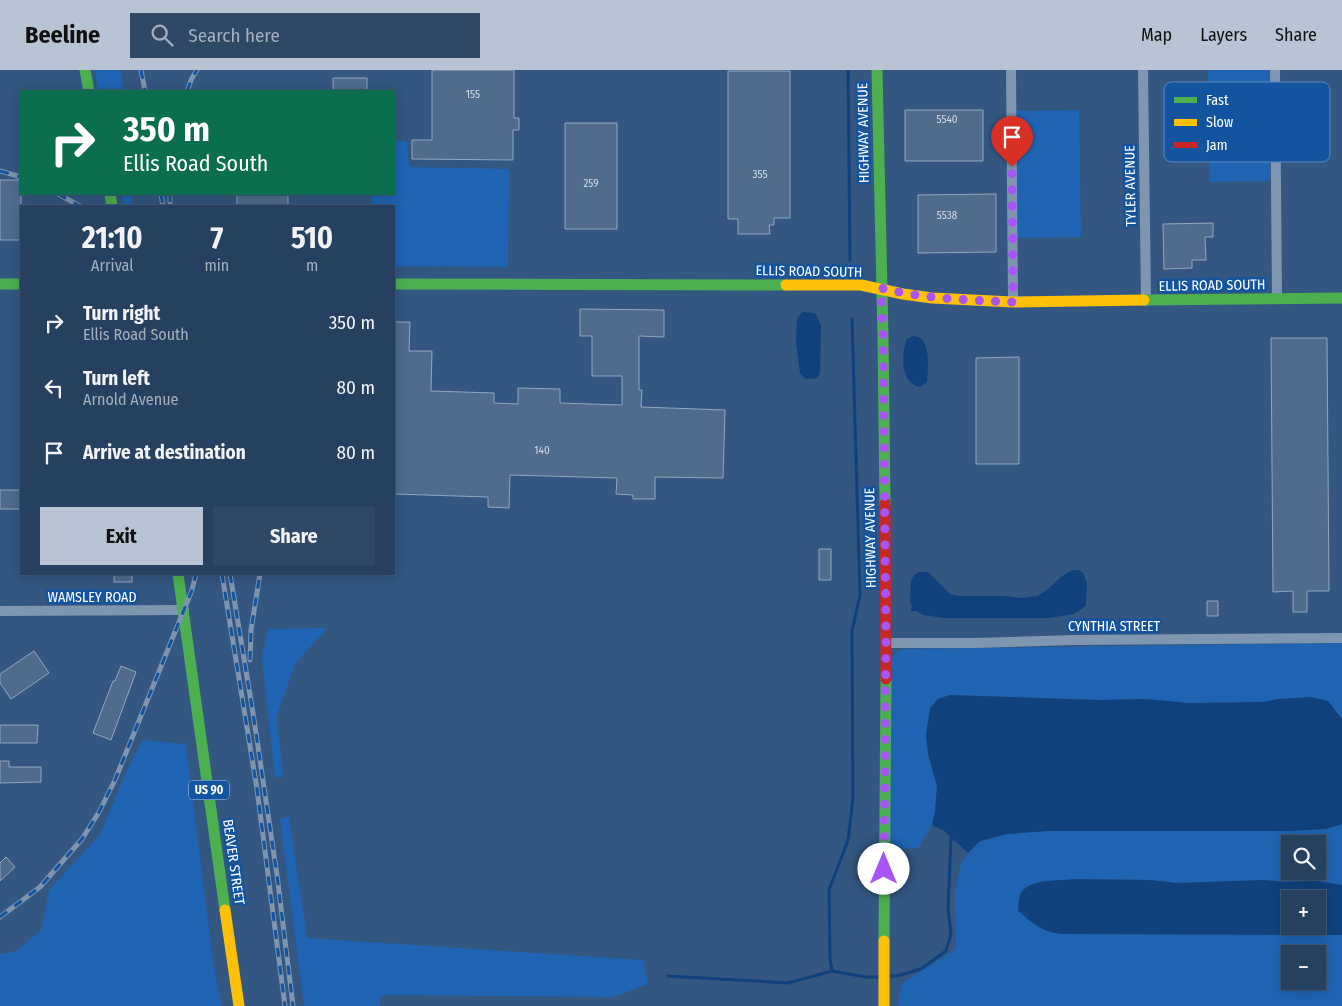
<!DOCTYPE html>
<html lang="en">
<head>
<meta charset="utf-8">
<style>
  body { margin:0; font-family:"Fira Sans Condensed",sans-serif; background:#2e4866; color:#f1f3f6; height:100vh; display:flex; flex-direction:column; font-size:19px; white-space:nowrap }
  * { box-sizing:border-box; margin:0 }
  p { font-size:16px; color:#a4afbd }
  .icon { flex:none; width:28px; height:28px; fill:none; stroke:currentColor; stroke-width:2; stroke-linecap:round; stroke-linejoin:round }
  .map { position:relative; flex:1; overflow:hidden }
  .sheet { position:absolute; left:20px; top:135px; width:375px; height:370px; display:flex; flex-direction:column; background:#264160; border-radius:0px; box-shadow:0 2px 12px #0003,0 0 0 1px #425a75 }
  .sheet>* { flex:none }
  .top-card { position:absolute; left:20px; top:20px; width:375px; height:105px; border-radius:0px; box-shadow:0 2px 12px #0003,0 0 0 1px #425a75; background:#0b6e4f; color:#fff; overflow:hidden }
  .fabs { position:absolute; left:1281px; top:765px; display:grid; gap:10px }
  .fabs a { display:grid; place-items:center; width:45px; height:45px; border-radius:0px; background:#264160; box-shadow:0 2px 12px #0003,0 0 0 1px #425a75; font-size:25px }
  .pin { position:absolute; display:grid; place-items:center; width:42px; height:42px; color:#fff; margin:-51px -21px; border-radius:50% 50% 50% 0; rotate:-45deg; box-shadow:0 0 5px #0007 }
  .pin .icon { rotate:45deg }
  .me { position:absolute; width:55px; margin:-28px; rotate:0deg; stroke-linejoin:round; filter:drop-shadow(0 0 4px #0008) }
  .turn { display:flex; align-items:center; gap:18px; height:105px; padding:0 20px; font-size:22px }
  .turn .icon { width:65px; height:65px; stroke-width:2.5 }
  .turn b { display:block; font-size:35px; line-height:42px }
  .eta { display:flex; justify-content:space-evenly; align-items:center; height:85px; text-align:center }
  .eta b { font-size:30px; font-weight:700; line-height:35px }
  .primary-button { display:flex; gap:10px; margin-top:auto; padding:10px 20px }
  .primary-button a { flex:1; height:58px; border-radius:0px; background:#b8c4d3; color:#111; font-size:20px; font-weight:700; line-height:58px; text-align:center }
  .primary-button a+a { background:#2e4866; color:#f1f3f6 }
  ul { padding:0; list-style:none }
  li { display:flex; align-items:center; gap:15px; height:65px; padding:0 20px }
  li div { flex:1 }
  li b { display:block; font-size:19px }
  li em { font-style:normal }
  header { display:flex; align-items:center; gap:30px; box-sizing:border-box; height:70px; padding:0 25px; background:#b8c4d3; color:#111 }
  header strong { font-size:24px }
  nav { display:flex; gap:28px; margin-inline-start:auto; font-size:18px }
  .search { width:350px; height:45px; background:#2e4866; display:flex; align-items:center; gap:12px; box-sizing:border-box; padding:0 18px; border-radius:0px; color:#a4afbd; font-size:19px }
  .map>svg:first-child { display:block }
  .green { fill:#1e64b2; fill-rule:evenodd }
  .water { fill:#10417d; fill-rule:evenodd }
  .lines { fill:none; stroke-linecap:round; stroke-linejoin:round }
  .stream { stroke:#10417d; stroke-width:3 }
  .building { fill:#4f6c8d; stroke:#93a7be }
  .street { stroke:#7e96b0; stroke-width:10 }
  .fast { stroke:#4caf50; stroke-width:11 }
  .slow { stroke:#ffc107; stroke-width:11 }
  .jam { stroke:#c62828; stroke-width:11 }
  .rail-casing { stroke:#7e94af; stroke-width:5 }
  .rail { stroke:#1354a0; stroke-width:3; stroke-dasharray:9; stroke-linecap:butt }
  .route { stroke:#a855f7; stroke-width:9; stroke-dasharray:0 16.2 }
  .labels { text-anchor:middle; stroke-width:5; stroke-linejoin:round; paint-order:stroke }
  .number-label { font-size:11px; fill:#d3dae2 }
  .shield { fill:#1354a0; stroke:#b8cce2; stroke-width:1 }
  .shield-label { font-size:12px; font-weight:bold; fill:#fff }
  .street-label { font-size:14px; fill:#fff; stroke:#1354a0 }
  .key { fill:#1354a0; stroke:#5a87bc; stroke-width:1 }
  .key-label { font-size:14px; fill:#fff }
</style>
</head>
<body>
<header>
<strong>Beeline</strong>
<div class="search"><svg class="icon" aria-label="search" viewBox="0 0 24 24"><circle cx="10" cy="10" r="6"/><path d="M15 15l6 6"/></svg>Search here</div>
<nav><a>Map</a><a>Layers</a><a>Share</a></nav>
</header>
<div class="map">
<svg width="1342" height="936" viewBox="0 0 1342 936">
  <rect width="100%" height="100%" fill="#335780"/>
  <path class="green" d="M 94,0 L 120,0 L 124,21 L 99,21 Z
    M 1208,0 L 1271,0 L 1271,35 L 1208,35 Z
    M 1079,40 L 1081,167 L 1018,168 L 1016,41 Z
    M 407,71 L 409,97 L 509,99 L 508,197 L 394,196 L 394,136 L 372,136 L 372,124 L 394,124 L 394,72 Z
    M 1209,86 L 1270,87 L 1270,111 L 1210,112 Z
    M 121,124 L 132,124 L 132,136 L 124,136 Z
    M 327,558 L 295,594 L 276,648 L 284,707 L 275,707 L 262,587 L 268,559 Z
    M 1342,573 L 1342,649 L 1328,631 L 1278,629 L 1264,632 L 1188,633 L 1146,629 L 1100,630 L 951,625 L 938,629 L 928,684 L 937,716 L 935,742 L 932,755 L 918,778 L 890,780 L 890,590 L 898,581 L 903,579 Z
    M 143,670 L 186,674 L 214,898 L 222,936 L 0,936 L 0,884 L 15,882 L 42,859 L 49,820 L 100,765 L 125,705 Z
    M 289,747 L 307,868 L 643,890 L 648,914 L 613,927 L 381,925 L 380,936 L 304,936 L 280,749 Z
    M 1342,754 L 1342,815 L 1317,811 L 1285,812 L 1264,810 L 1176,813 L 1151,810 L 1076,809 L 1039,812 L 1027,816 L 1061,864 L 1342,865 L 1342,936 L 898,936 L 901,914 L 956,879 L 955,822 L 961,794 L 968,783 L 980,771 L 1007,764 L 1048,761 L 1289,761 L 1326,759 ZM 1290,774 L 1318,774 L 1318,801 L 1290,801 ZM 1290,884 L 1318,884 L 1318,911 L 1290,911 Z"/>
  <path class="water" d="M 802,242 L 815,243 L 821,255 L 820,303 L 817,308 L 805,309 L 800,303 L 796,272 L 797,249 Z
    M 913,266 C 932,266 928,300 927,312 L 920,317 C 900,313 901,284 907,269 Z
    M 1072,500 L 1078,500 L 1083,503 L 1087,513 L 1086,536 L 1074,544 L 1049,548 L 944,548 L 923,545 L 917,541 L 910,541 L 912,537 L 910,530 L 911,511 L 914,505 L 919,502 L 928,502 L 950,524 L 959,526 L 1005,526 L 1022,528 L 1037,526 L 1047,520 L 1061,507 Z
    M 950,625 L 1100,630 L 1146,629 L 1188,633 L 1264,632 L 1278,629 L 1311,627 L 1328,631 L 1342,649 L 1342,754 L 1326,759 L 1289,761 L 1048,761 L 1007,764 L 980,771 L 968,783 L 944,761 L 932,755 L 935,742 L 937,716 L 928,684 L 926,665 L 930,638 L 938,629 Z
    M 1076,809 L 1151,810 L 1176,813 L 1264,810 L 1285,812 L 1317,811 L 1342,815 L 1342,865 L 1061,864 C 1040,861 1034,854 1018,841 C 1019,836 1018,829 1020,825 C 1027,808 1061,811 1076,809 ZM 1290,829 L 1318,829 L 1318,856 L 1290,856 Z"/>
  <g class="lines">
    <path class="stream" d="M 848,0 L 850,190
      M 852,249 L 860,525 L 852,561 L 853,728 L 848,770 L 829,820 L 830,888 L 832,901 L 866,907 L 879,907
      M 668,906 L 788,913 L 832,901
      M 888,906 L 897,906 L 921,899 L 946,881 L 951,864 L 948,839 L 951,768"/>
  </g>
  <path class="building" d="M 432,0 L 514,0 L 514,48 L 519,48 L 519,60 L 513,60 L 513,90 L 412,89 L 412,70 L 432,70 Z
    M 728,1 L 790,1 L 790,148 L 774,148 L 774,155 L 769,155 L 770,164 L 738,164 L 738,149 L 728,149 Z
    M 333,8 L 367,8 L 367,21 L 333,21 Z
    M 905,40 L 983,40 L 983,91 L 905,91 Z
    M 565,53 L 617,53 L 617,159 L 565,159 Z
    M 0,110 L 21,110 L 21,170 L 0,170 Z
    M 237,124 L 288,124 L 288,136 L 237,136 Z
    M 996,124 L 996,182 L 918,183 L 918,125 Z
    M 1213,153 L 1213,167 L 1205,167 L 1206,190 L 1192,190 L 1192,198 L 1164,199 L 1163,154 Z
    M 580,239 L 664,240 L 664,267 L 639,266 L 639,320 L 642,320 L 641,337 L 725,340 L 723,408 L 655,407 L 655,429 L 633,429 L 633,425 L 616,424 L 617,408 L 510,405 L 509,438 L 488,437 L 488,427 L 394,424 L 394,252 L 410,252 L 409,281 L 432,281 L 431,321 L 494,323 L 494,333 L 518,334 L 518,318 L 560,319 L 560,333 L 622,335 L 622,306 L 592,306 L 592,266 L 580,266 Z
    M 1271,268 L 1327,268 L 1329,521 L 1307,521 L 1307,542 L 1293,542 L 1293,521 L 1273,522 Z
    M 1019,287 L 1019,394 L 976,394 L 976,288 Z
    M 0,420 L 21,420 L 21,439 L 0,439 Z
    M 819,479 L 831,479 L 831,510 L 819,510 Z
    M 114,504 L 132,504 L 132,512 L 114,512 Z
    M 1207,531 L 1218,531 L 1218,546 L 1207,546 Z
    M 34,581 L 49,603 L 11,629 L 0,613 L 0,604 Z
    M 121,596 L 136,602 L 111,670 L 93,663 L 113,611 L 115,611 Z
    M 0,655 L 38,655 L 37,673 L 0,673 Z
    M 0,691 L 9,691 L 9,697 L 41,697 L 41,712 L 0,713 Z
    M 6,787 L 15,797 L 0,811 L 0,793 Z"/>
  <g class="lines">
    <path class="street" d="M 1011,0 L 1013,232
      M 1143,0 L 1146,231
      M 1275,0 L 1277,229
      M 0,541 L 184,540
      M 886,573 L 974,573 L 1074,570 L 1342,568"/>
    <path class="fast" d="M 85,0 L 89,21
      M 877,0 L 883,266 L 885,433
      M 110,124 L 112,136
      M 0,214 L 21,214
      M 394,214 L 786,215
      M 1144,230 L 1342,228
      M 178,504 L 225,840
      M 884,871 L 886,609"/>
    <path class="slow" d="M 786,215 L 861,215 L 903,224 L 932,228 L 1013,232 L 1144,230
      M 225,840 L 239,936
      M 884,936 L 884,871"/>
    <path class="jam" d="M 885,433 L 886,609"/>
    <g class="rail-casing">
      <path id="rail" d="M 141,0 L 145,21
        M 187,21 L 192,8 L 197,0
        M 0,101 L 21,107
        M 58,124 L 80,136
        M 161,124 L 163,136
        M 170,124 L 170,132
        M 222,504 L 257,719 L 285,936
        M 230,504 L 253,643 L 277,805 L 293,936
        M 250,590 L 251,560 L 260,504
        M 0,847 L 40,817 L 82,769 L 99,742 L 115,710 L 192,520 L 196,504"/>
    </g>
    <use href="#rail" class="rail"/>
  </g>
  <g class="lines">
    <path class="route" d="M 884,799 L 886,573 L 883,266 L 881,218 C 925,229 968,230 1013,232 L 1012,97"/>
  </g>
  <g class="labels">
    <g class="number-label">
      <text x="473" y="28">155</text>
      <text x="947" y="53">5540</text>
      <text x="760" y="108">355</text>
      <text x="591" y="117">259</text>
      <text x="947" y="149">5538</text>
      <text x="542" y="384">140</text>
    </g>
    <rect class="shield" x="189" y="710.5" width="40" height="19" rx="4"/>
    <g class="shield-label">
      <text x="209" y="724">US 90</text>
    </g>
    <g class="street-label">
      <text transform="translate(863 63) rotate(-91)" y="5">HIGHWAY AVENUE</text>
      <text transform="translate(1130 116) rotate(-91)" y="5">TYLER AVENUE</text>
      <text transform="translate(809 201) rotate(1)" y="5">ELLIS ROAD SOUTH</text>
      <text transform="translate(1212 215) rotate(-1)" y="5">ELLIS ROAD SOUTH</text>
      <text transform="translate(870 468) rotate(-91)" y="5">HIGHWAY AVENUE</text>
      <text x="92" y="532">WAMSLEY ROAD</text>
      <text x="1114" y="561">CYNTHIA STREET</text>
      <text transform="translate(234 792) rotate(82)" y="5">BEAVER STREET</text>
    </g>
  </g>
  <rect x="1164" y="12" width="166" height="80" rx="8" class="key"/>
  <rect x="1174" y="27" width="23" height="6" fill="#4caf50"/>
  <rect x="1174" y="49" width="23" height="7" fill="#ffc107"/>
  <rect x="1174" y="72" width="23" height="6" fill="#c62828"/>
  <g class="key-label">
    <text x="1206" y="35">Fast</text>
    <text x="1206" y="57">Slow</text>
    <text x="1206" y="80">Jam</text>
  </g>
</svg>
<div class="fabs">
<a><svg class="icon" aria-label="search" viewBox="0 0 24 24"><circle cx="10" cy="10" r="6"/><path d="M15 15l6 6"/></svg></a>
<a>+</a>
<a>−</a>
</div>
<div class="pin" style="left:1012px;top:97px;background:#d93025"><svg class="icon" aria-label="arrive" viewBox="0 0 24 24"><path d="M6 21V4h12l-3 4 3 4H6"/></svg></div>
<svg class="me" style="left:884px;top:799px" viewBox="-20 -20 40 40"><circle r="19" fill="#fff"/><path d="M0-13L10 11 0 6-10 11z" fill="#a855f7"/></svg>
<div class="top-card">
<div class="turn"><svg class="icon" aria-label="right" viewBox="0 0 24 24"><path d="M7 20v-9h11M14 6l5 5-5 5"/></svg><div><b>350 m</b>Ellis Road South</div></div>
</div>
<section class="sheet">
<div class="eta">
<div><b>21:10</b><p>Arrival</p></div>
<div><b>7</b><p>min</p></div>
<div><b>510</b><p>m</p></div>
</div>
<ul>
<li><svg class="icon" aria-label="right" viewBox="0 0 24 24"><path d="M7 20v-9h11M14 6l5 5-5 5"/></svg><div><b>Turn right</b><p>Ellis Road South</p></div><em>350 m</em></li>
<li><svg class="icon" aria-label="left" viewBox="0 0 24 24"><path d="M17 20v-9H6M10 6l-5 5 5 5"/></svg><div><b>Turn left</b><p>Arnold Avenue</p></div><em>80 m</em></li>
<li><svg class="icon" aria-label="arrive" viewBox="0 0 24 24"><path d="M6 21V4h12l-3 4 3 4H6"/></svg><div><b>Arrive at destination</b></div><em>80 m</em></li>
</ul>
<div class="primary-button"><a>Exit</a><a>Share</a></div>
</section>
</div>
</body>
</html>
